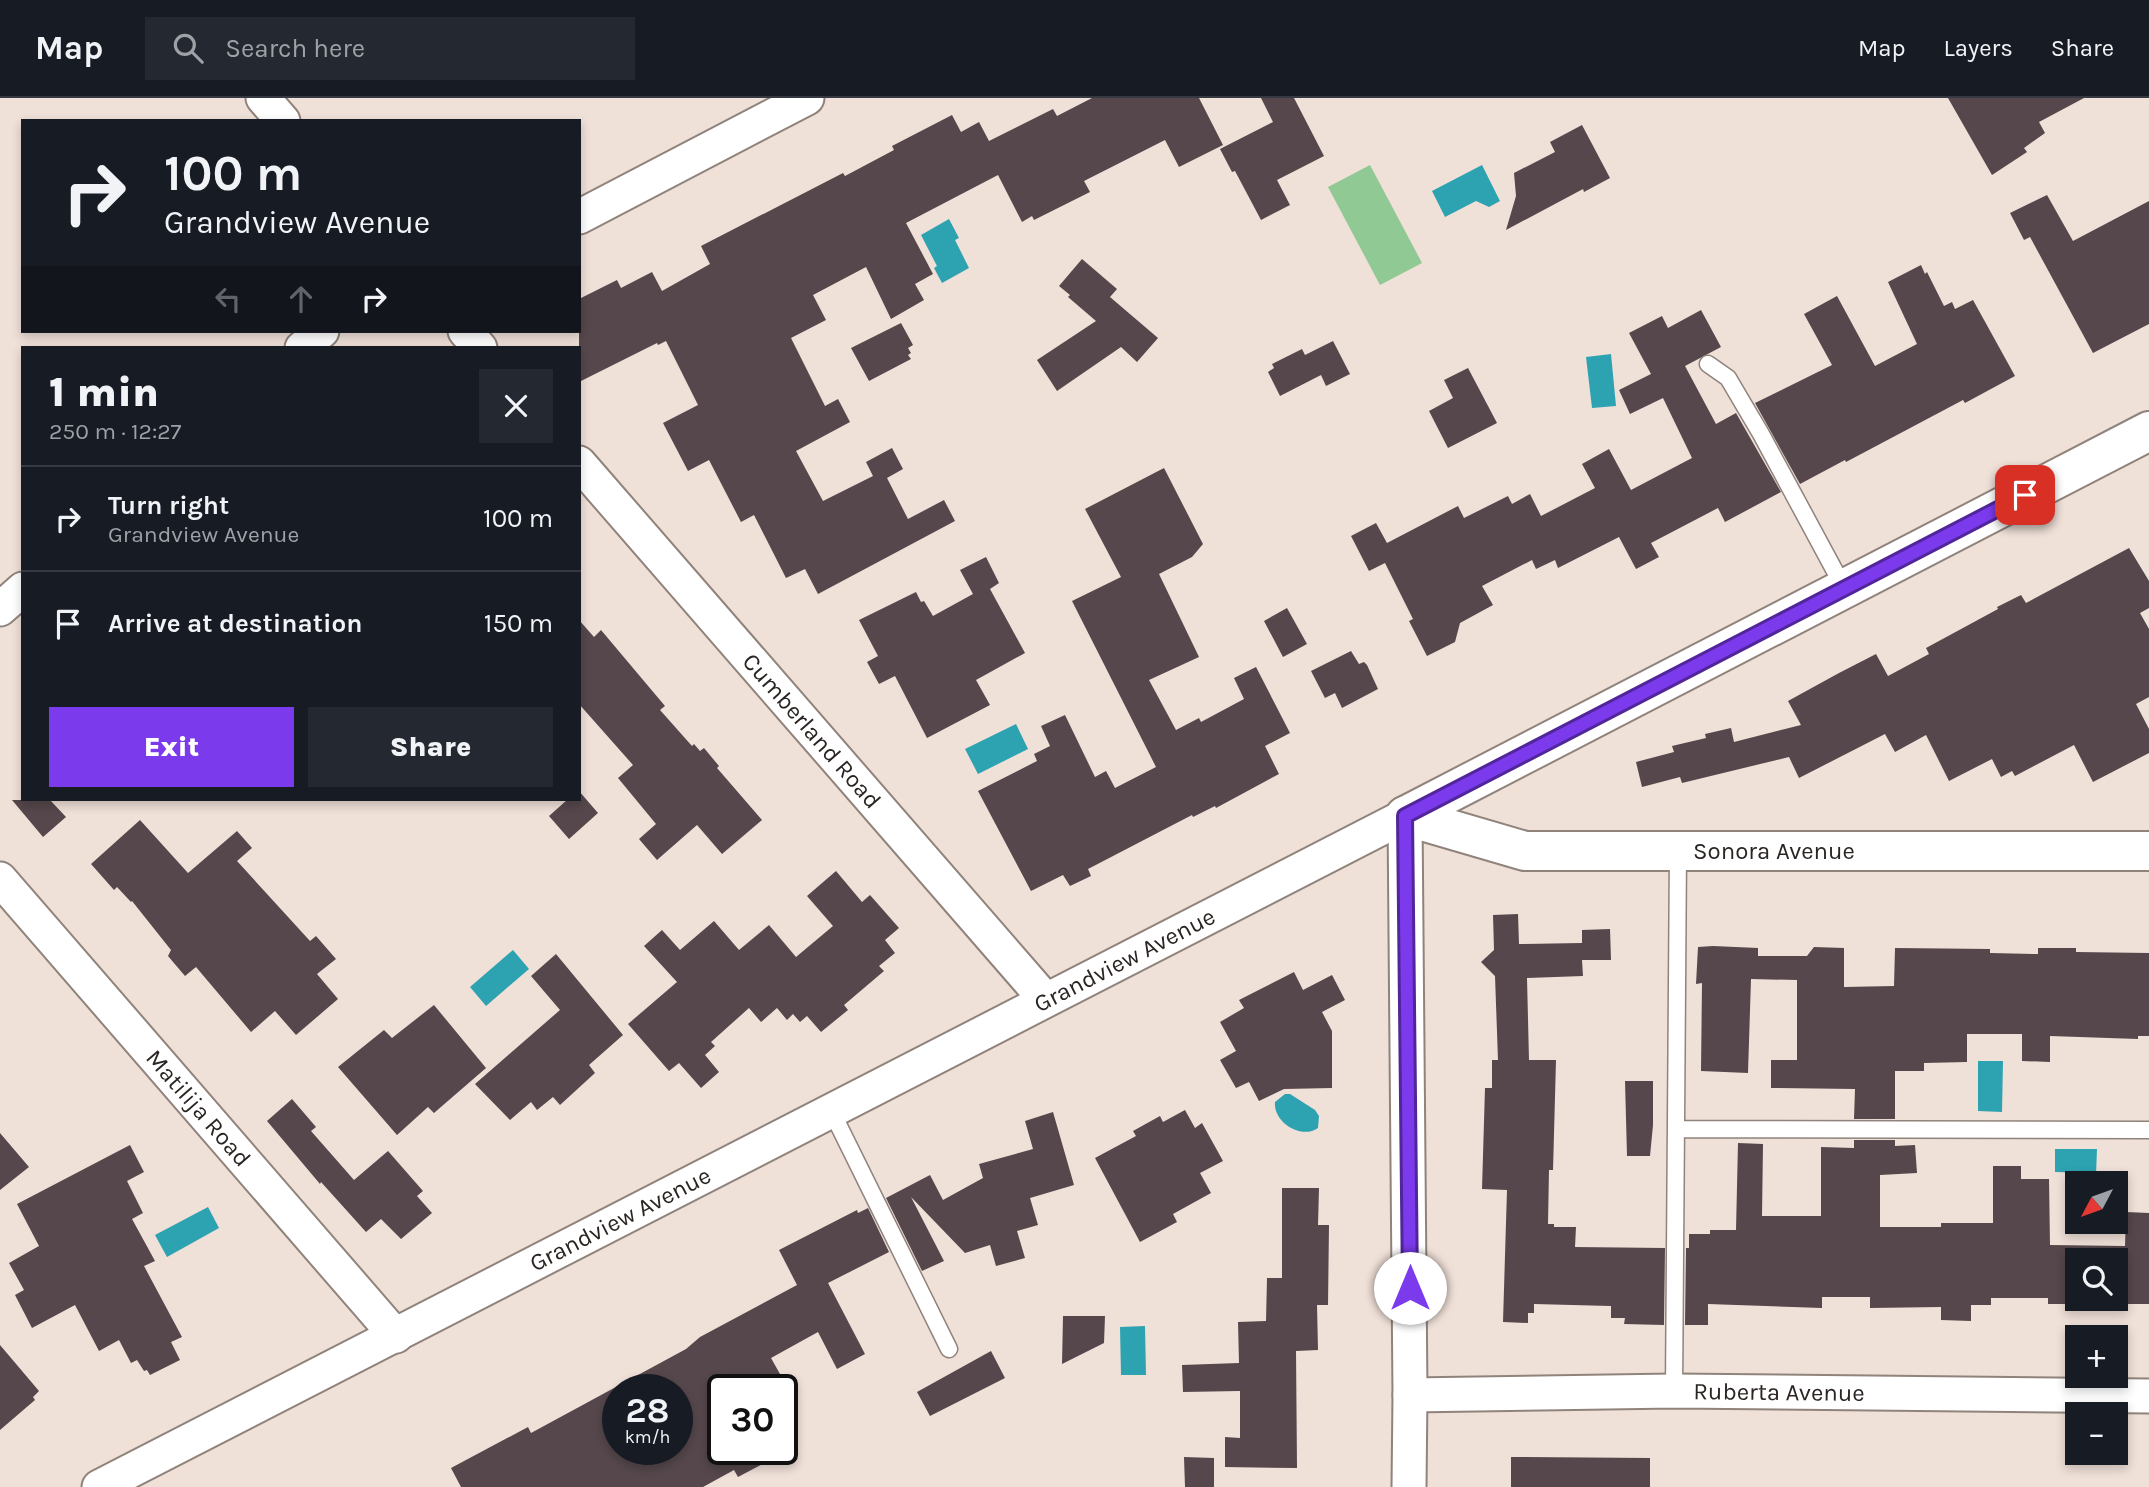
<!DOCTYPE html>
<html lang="en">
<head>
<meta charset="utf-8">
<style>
  body { margin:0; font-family:Karla,sans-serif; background:#242831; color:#f1f3f6; height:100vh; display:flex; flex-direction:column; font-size:26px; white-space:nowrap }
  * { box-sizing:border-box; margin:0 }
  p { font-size:23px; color:#9ea1a6 }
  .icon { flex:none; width:38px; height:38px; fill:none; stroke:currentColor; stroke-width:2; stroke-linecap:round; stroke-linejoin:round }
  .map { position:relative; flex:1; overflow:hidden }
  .details { position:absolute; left:21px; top:248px; width:560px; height:455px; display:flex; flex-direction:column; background:#171b24; border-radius:0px; box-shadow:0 4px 10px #0003 }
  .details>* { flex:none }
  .hud { position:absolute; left:21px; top:21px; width:560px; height:214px; border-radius:0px; box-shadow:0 4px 10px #0003; background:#171b24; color:#f1f3f6; overflow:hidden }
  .needle { width:46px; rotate:229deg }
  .buttons { position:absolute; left:2065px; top:1073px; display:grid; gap:14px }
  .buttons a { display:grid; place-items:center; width:63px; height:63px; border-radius:0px; background:#171b24; box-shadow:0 4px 10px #0003; font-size:35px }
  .speed { position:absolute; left:602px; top:1276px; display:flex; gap:14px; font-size:35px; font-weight:700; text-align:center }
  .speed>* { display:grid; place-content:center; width:91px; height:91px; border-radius:50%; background:#171b24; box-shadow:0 4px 10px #0003; line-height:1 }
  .speed small { font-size:18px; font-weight:400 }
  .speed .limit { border:4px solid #111; border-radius:10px; background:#fff; color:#111 }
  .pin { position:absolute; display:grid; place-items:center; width:60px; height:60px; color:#fff; margin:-30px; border-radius:14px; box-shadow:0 4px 10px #0006 }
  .me { position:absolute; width:77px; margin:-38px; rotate:0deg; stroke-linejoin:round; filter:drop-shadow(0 0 5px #0008) }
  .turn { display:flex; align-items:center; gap:24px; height:147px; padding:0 28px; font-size:32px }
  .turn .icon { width:91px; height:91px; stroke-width:2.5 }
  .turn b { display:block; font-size:49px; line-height:60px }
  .lanes { display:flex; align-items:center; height:66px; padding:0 28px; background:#0003; justify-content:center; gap:35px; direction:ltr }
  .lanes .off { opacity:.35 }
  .round { display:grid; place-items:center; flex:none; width:74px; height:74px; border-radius:0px; background:#242831 }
  .head { display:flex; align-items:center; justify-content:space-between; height:119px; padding:0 28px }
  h1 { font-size:42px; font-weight:800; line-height:52px }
  .primary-button { display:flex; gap:14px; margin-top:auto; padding:14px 28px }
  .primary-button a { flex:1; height:80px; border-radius:0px; background:#7c3aed; color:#fff; font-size:28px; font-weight:800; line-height:80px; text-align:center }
  .primary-button a+a { background:#242831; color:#f1f3f6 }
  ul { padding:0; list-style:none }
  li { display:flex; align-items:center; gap:21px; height:105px; padding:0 28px; border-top:2px solid #363941 }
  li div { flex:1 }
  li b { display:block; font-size:26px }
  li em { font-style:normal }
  header { display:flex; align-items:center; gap:42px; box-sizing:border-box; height:98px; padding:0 35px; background:#171b24; border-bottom:2px solid #363941 }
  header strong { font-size:33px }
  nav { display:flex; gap:38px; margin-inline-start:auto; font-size:24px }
  .search { width:490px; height:63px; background:#242831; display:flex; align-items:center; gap:18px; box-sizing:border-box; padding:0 24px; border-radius:0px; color:#9ea1a6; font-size:26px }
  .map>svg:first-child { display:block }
  .green { fill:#90c993 }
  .water { fill:#2da2b1 }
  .building { fill:#55474b; fill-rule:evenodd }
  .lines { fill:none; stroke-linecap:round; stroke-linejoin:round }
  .service-casing { stroke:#90837b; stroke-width:19 }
  .minor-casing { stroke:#90837b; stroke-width:37 }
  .tertiary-casing { stroke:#90837b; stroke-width:42 }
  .service { stroke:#fff; stroke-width:16 }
  .minor { stroke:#fff; stroke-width:33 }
  .tertiary { stroke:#fff; stroke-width:38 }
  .route-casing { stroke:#51269a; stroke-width:18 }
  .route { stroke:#7c3aed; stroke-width:12 }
  .labels { text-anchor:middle; stroke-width:7; stroke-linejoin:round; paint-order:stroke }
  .street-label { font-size:24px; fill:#2a2522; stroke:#fdeee5 }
</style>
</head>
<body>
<header>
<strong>Map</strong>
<div class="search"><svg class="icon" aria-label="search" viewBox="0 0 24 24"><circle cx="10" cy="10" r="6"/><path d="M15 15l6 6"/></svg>Search here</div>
<nav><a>Map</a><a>Layers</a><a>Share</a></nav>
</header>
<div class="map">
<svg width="2149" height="1389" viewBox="0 0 2149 1389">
  <rect width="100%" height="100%" fill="#efe0d8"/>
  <path class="green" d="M 1370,67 L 1422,165 L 1380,187 L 1328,89 Z"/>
  <path class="water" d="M 1482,67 L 1500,103 L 1489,109 L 1476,103 L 1445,119 L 1432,93 Z
    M 949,121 L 959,140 L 955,142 L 969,170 L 942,185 L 934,170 L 937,168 L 921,137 Z
    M 1611,256 L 1616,308 L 1592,310 L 1586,259 Z
    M 1016,626 L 1028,651 L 978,676 L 965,651 Z
    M 513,852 L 529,871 L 486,908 L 470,889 Z
    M 1978,963 L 2003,963 L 2002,1014 L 1978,1013 Z
    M 1285,996 L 1290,996 L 1315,1012 L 1319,1018 L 1318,1030 C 1301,1042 1273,1024 1275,1004 Z
    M 2055,1051 L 2097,1051 L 2096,1077 L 2091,1077 L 2091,1075 L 2055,1074 Z
    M 208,1109 L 219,1130 L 167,1159 L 155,1137 Z
    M 1145,1228 L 1146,1277 L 1121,1277 L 1120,1229 Z"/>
  <path class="building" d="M 1092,0 L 1199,0 L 1223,47 L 1179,69 L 1165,42 L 1084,83 L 1090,94 L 1034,122 L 1032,118 L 1022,124 L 998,77 L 906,125 L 933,176 L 915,186 L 924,202 L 891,221 L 866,169 L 813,197 L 826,222 L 791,240 L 825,308 L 838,301 L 850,324 L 796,353 L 823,403 L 873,378 L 866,364 L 892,350 L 903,371 L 887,380 L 908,421 L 944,402 L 955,423 L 818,496 L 805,471 L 786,480 L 754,417 L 741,424 L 709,362 L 688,373 L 663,325 L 698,307 L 666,243 L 658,247 L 657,245 L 579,284 L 579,201 L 617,182 L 621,190 L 652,174 L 662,193 L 710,166 L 701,148 L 843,75 L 845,78 L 894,52 L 892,48 L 952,17 L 961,34 L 979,24 L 989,43 L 1053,11 L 1057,18 Z
    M 1261,0 L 1294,0 L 1324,58 L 1277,82 L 1290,107 L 1261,122 L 1235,73 L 1232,74 L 1220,51 L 1273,24 Z
    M 1948,0 L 2084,0 L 2039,24 L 2045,35 L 2024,50 L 2027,54 L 1992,77 Z
    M 1582,27 L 1610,80 L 1584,94 L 1583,91 L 1506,132 L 1516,98 L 1514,75 L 1555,54 L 1550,44 Z
    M 2047,97 L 2073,143 L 2149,103 L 2149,226 L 2093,255 L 2030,139 L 2024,142 L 2010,115 Z
    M 1082,161 L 1117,191 L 1110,199 L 1158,240 L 1137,264 L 1121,249 L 1057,293 L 1037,262 L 1096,223 L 1068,199 L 1070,197 L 1059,188 Z
    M 1921,167 L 1925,176 L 1927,174 L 1944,208 L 1952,204 L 1955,211 L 1973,202 L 2015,278 L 1965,305 L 1963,302 L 1846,364 L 1845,362 L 1800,386 L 1755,305 L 1832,267 L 1804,216 L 1837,198 L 1875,268 L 1917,246 L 1888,184 Z
    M 1701,212 L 1721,249 L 1685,268 L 1716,326 L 1736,315 L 1781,394 L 1725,424 L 1718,410 L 1651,445 L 1659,459 L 1636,471 L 1619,439 L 1558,470 L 1555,462 L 1536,471 L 1532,462 L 1482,488 L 1493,507 L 1460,525 L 1455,544 L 1427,558 L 1409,523 L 1413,521 L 1385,465 L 1369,473 L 1351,438 L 1376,425 L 1387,445 L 1458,408 L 1464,420 L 1508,398 L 1512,406 L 1530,396 L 1541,418 L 1595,390 L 1582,366 L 1609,351 L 1631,392 L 1692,360 L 1663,300 L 1630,316 L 1619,292 L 1651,276 L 1629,235 L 1662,218 L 1668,230 Z
    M 901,225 L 913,247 L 908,250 L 911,255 L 908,257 L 911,261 L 869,283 L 851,250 Z
    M 1333,243 L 1350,276 L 1326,288 L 1321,277 L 1280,298 L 1268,274 L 1274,270 L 1272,266 L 1302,251 L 1305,257 Z
    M 1468,270 L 1497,325 L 1448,350 L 1429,313 L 1453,300 L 1444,282 Z
    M 1164,370 L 1203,446 L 1192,459 L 1159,476 L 1199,559 L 1149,582 L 1176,632 L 1199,620 L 1201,624 L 1244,601 L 1234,580 L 1256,569 L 1290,635 L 1265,648 L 1279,676 L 1216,710 L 1215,708 L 1193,719 L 1192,717 L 1088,771 L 1091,778 L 1070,788 L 1063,777 L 1031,793 L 978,693 L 1037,663 L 1034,656 L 1050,648 L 1041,628 L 1065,617 L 1095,679 L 1106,673 L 1115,690 L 1156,669 L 1072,503 L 1121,479 L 1085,411 Z
    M 2129,450 L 2149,483 L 2149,510 L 2140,515 L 2149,531 L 2149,599 L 2136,606 L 2149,631 L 2149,655 L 2093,684 L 2074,647 L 2015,678 L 2012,673 L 2001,679 L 1992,661 L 1949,683 L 1926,637 L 1895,654 L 1885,636 L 1799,680 L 1789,659 L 1682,685 L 1680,679 L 1642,689 L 1636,664 L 1674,654 L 1672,648 L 1706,640 L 1705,636 L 1731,630 L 1734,644 L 1801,627 L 1788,603 L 1839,575 L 1876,556 L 1888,578 L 1929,556 L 1926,550 L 1998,511 L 1997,509 L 2021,497 L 2026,505 Z
    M 986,459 L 999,485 L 990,491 L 1025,555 L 976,582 L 990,607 L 927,640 L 895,578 L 879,586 L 867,564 L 878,558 L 859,522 L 916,494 L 921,504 L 924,503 L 933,518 L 973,496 L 960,472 Z
    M 1287,510 L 1307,546 L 1283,559 L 1264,523 Z
    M 579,522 L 594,539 L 601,532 L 665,608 L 660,612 L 692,648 L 694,646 L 700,653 L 704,650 L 719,668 L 717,670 L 762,722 L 722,756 L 697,727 L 657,762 L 639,741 L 656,726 L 618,680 L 633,667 L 579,606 Z
    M 1351,553 L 1359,566 L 1364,564 L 1367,567 L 1378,591 L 1342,610 L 1335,595 L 1325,600 L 1311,573 Z
    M 579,693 L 598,715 L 569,741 L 549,718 L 567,702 L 579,702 Z
    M 12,702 L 50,702 L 66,719 L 43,739 Z
    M 140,722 L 188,775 L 237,733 L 252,750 L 237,763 L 310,843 L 316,838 L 336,861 L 317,876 L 338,901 L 296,937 L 275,913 L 251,934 L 196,869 L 185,878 L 168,858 L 171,852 L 132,803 L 131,804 L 117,789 L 114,792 L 91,766 Z
    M 836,773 L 862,804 L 870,797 L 899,830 L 885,842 L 895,855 L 879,868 L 884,873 L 844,907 L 848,912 L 821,934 L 807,918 L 800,924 L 793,916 L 787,922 L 777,910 L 761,924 L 749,910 L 711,944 L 715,948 L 705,957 L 719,974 L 701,990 L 679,965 L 669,973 L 628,926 L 677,884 L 644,848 L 662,832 L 680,852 L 714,823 L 739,852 L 769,827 L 796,859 L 833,828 L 807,798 Z
    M 1518,816 L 1519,846 L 1582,845 L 1582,860 L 1582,832 L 1610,831 L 1611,862 L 1582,862 L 1583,878 L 1527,880 L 1529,962 L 1556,962 L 1553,1072 L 1549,1072 L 1548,1126 L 1554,1126 L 1554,1129 L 1576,1129 L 1575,1149 L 1665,1150 L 1664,1227 L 1624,1226 L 1625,1220 L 1611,1220 L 1611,1208 L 1534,1206 L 1534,1215 L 1528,1215 L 1528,1225 L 1503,1224 L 1507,1092 L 1482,1091 L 1485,990 L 1492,990 L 1492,962 L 1498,962 L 1495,878 L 1481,864 L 1494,852 L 1493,817 Z
    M 1713,848 L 1758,850 L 1758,858 L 1807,858 L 1814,849 L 1844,850 L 1844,889 L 1894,888 L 1895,850 L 1990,851 L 1990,855 L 2038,856 L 2038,850 L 2076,850 L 2076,854 L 2149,855 L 2149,938 L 2138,938 L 2138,941 L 2050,938 L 2050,964 L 2022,963 L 2022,936 L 1967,936 L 1967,964 L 1924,965 L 1924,973 L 1895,973 L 1895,1021 L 1854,1021 L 1855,991 L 1771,990 L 1771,962 L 1797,962 L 1797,882 L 1751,881 L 1748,975 L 1701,973 L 1702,885 L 1696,886 L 1698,849 Z
    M 556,856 L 623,937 L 589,967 L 595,975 L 560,1007 L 553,999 L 537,1012 L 531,1004 L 510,1022 L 475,986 L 560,912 L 531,878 Z
    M 1294,874 L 1303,892 L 1332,877 L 1345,902 L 1322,914 L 1332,933 L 1332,990 L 1284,991 L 1259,1003 L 1249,984 L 1236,990 L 1220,962 L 1236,953 L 1220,924 L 1244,910 L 1239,902 Z
    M 434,907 L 486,970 L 434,1015 L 428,1009 L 397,1037 L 338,969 L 384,932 L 392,940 Z
    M 1625,983 L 1653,983 L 1653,1027 L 1650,1058 L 1627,1058 Z
    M 292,1001 L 316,1029 L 311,1033 L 354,1082 L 388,1053 L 423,1093 L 417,1098 L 432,1115 L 401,1141 L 381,1121 L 366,1134 L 321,1084 L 320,1086 L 267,1023 Z
    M 1185,1012 L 1195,1030 L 1202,1025 L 1223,1063 L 1200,1075 L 1211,1095 L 1173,1116 L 1177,1124 L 1140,1144 L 1095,1060 L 1136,1038 L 1133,1033 L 1160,1018 L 1163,1024 Z
    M 1053,1014 L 1074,1087 L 1030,1100 L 1038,1127 L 1017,1133 L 1025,1160 L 996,1168 L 990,1147 L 965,1155 L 911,1099 L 944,1163 L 922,1173 L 886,1100 L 930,1077 L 943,1102 L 983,1080 L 979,1066 L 1033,1051 L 1025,1023 Z
    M 0,1035 L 29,1069 L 0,1092 Z
    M 1854,1042 L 1895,1042 L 1895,1048 L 1915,1047 L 1917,1075 L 1880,1077 L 1880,1129 L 1941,1129 L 1941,1125 L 1993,1125 L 1993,1068 L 2021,1068 L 2021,1081 L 2049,1081 L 2050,1147 L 2125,1148 L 2126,1114 L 2149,1115 L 2149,1206 L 2048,1206 L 2048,1200 L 1991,1200 L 1991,1207 L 1971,1207 L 1971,1223 L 1941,1222 L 1941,1209 L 1870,1210 L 1870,1199 L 1822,1199 L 1822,1210 L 1708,1206 L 1708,1227 L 1685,1227 L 1686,1150 L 1689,1150 L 1689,1136 L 1710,1136 L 1710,1132 L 1736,1132 L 1738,1045 L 1763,1046 L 1762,1118 L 1821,1118 L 1821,1049 L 1854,1050 ZM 2077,1162 L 2116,1162 L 2116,1200 L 2077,1200 Z
    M 130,1047 L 144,1074 L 127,1083 L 143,1115 L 132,1121 L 155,1163 L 144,1168 L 182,1239 L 171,1244 L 180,1262 L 150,1277 L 147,1272 L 144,1273 L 137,1262 L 131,1265 L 119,1242 L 99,1253 L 75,1207 L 32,1230 L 15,1197 L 24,1192 L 9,1165 L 39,1148 L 17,1106 Z
    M 1282,1090 L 1319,1090 L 1318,1127 L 1329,1127 L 1328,1207 L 1317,1207 L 1318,1252 L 1296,1253 L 1297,1370 L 1225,1369 L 1225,1339 L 1240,1340 L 1240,1293 L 1183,1294 L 1182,1267 L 1239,1265 L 1238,1224 L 1266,1223 L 1267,1180 L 1282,1180 Z
    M 868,1110 L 889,1154 L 828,1185 L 865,1256 L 837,1271 L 818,1234 L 771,1260 L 789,1292 L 723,1292 L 723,1351 L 791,1351 L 738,1379 L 734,1372 L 703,1389 L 461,1389 L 451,1370 L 528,1329 L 531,1335 L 686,1251 L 700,1239 L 797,1187 L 779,1152 L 857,1112 L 858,1115 ZM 618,1292 L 677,1292 L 677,1351 L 618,1351 Z
    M 1063,1218 L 1105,1218 L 1104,1245 L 1062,1266 Z
    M 0,1247 L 39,1293 L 33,1299 L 35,1302 L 0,1332 Z
    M 991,1253 L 1005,1280 L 930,1318 L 917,1294 Z
    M 1184,1359 L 1214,1360 L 1214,1389 L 1185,1389 Z
    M 1511,1359 L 1650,1360 L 1650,1389 L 1511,1389 Z"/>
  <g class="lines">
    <g class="service-casing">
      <path id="service" d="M 1708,266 L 1728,280 L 1761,336 L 1844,490
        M 831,1012 L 949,1251
        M 1676,1031 L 2149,1032
        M 1674,1293 L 1678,753"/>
    </g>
    <g class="minor-casing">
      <g id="minor">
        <path d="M 263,0 L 283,23"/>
        <path d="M 579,119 L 807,0"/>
        <path d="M 465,233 L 480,250"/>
        <path d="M 302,250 L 322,233"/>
        <path id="s1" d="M 579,365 L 1045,901"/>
        <path d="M 0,511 L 23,491"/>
        <path id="s2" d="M 0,781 L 396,1238"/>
        <path id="s3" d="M 1410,1297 L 1674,1293 L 2149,1298"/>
        <path id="s4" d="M 99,1389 L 1405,718 L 1410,1297 L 1409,1389"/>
      </g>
    </g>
    <g class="tertiary-casing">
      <g id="tertiary">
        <path d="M 1405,718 L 2149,333"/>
        <path id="s5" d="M 1405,718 L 1525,753 L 2149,753"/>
      </g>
    </g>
    <use href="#service" class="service"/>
    <use href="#minor" class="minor"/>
    <use href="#tertiary" class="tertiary"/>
  </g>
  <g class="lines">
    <g class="route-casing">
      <path id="route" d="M 1410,1190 L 1405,718 L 2025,397"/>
    </g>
    <use href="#route" class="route"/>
  </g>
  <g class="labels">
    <g class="street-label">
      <text dy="8" stroke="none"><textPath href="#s1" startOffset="355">Cumberland Road</textPath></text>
      <text dy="8" stroke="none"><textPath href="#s5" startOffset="374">Sonora Avenue</textPath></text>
      <text dy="8" stroke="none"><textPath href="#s4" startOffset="1153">Grandview Avenue</textPath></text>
      <text dy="8" stroke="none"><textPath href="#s2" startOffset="303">Matilija Road</textPath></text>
      <text dy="8" stroke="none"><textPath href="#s4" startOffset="586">Grandview Avenue</textPath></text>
      <text dy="8" stroke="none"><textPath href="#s3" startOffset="369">Ruberta Avenue</textPath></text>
    </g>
  </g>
</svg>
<div class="buttons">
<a><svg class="needle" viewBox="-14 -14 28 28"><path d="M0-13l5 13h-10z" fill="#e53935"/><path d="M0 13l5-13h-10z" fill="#9ea1a6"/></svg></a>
<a><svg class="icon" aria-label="search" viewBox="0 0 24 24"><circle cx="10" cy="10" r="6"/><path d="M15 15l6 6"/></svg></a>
<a>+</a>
<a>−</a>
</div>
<div class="speed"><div>28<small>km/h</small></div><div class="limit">30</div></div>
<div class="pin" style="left:2025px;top:397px;background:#d93025"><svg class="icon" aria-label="arrive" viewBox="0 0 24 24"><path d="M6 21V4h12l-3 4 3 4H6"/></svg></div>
<svg class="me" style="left:1410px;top:1190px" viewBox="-20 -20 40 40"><circle r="19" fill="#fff"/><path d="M0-13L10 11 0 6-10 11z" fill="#7c3aed"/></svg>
<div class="hud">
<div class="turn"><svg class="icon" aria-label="right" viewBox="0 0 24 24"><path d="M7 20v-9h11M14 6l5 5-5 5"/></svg><div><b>100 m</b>Grandview Avenue</div></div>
<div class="lanes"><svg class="icon off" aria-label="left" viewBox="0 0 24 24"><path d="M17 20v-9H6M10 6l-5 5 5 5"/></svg><svg class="icon off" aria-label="ahead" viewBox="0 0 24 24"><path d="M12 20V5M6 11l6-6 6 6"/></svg><svg class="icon" aria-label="right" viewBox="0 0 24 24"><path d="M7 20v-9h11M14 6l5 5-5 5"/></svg></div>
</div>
<section class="details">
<div class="head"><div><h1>1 min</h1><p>250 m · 12:27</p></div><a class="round"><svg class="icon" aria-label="close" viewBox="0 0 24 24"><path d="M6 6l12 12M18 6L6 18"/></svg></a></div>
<ul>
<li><svg class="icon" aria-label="right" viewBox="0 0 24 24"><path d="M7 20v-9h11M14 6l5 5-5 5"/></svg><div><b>Turn right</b><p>Grandview Avenue</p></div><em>100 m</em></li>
<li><svg class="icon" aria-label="arrive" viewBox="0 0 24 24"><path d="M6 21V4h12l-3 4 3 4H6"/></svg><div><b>Arrive at destination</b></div><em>150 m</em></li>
</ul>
<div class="primary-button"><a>Exit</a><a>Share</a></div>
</section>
</div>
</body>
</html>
